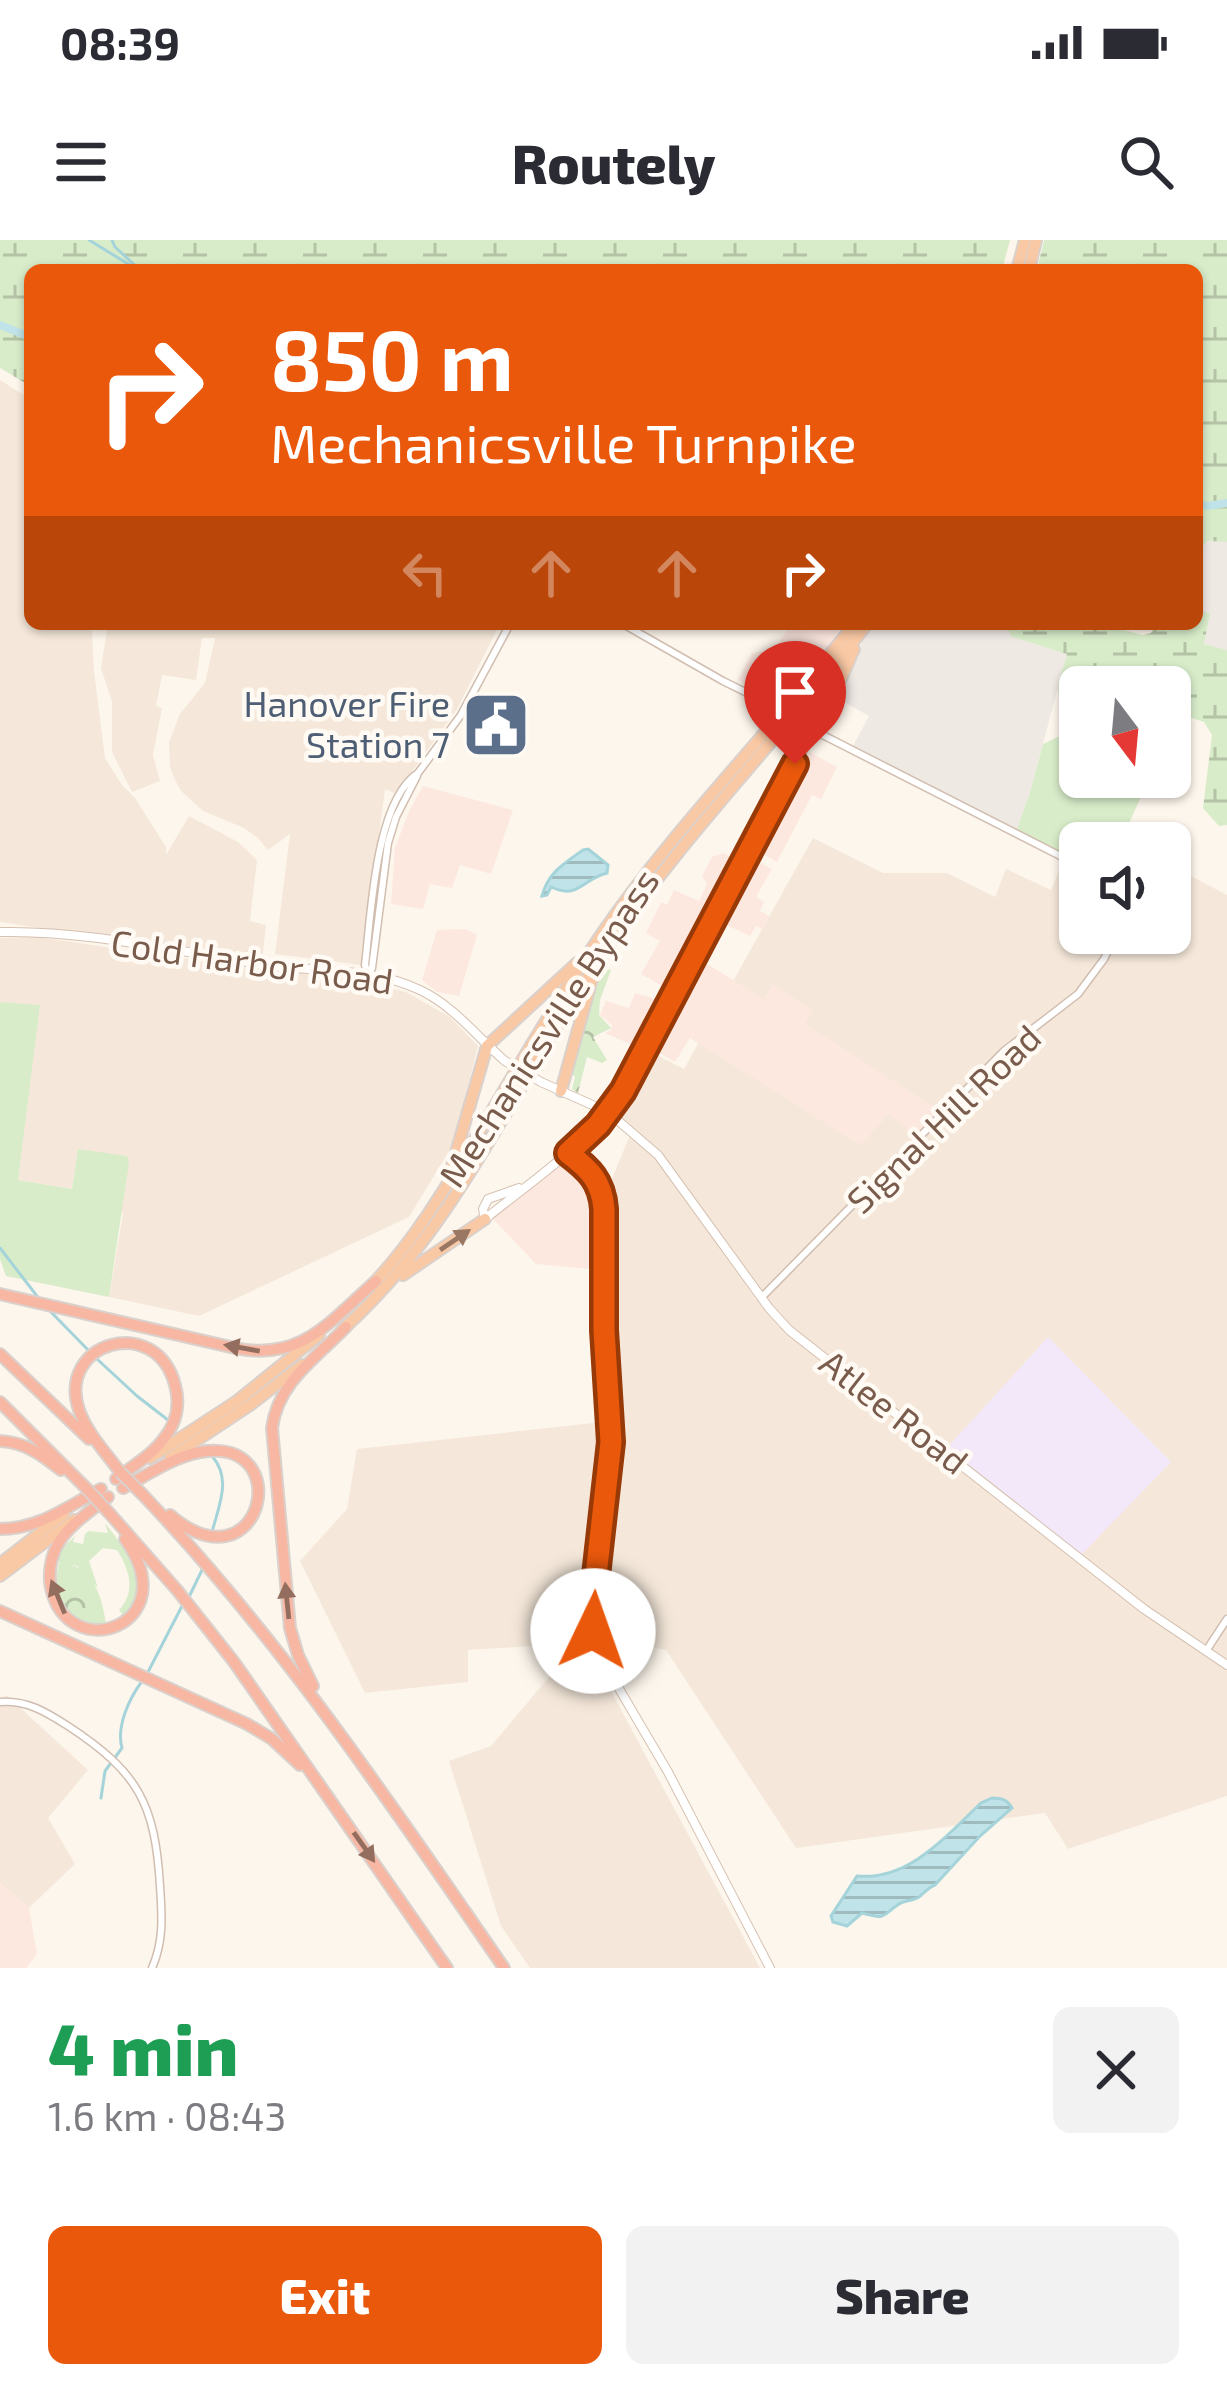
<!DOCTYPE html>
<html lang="en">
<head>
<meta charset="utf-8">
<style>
  body { margin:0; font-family:"Exo 2",sans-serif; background:#f2f2f3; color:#2b2b33; height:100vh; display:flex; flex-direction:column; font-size:45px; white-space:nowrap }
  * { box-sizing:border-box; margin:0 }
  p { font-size:39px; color:#7c7c81 }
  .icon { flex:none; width:66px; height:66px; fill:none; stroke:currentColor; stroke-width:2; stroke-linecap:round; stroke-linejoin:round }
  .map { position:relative; height:1728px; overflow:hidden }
  .drawer { display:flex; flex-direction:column; background:#fff; flex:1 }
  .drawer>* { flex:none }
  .hud { position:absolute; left:24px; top:24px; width:1179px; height:366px; border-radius:18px; box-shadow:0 3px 9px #0004; background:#ea580c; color:#fff; overflow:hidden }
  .needle { width:78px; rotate:164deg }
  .buttons { position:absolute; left:1059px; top:426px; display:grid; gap:24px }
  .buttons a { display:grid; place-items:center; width:132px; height:132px; border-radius:18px; background:#fff; box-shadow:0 3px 9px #0004; font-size:60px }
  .pin { position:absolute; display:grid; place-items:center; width:102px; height:102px; color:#fff; margin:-123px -51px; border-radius:50% 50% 50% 0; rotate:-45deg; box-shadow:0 0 12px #0007 }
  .pin .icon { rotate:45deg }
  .me { position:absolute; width:132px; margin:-66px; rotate:3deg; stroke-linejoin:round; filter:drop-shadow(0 0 9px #0008) }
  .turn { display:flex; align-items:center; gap:42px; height:252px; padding:0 48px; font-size:54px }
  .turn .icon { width:156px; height:156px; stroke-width:2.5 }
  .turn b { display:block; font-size:84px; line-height:102px }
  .lanes { display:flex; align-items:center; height:114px; padding:0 48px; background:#0003; justify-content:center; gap:60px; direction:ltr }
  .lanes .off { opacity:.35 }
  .round { display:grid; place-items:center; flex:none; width:126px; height:126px; border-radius:18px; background:#f2f2f3 }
  .overview { display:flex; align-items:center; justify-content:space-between; height:204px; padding:0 48px }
  h1 { font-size:72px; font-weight:800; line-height:90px; color:#1e9e55 }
  .action { display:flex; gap:24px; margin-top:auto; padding:24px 48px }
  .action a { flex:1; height:138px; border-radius:18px; background:#ea580c; color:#fff; font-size:48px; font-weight:800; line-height:138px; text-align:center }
  .action a+a { background:#f2f2f3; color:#2b2b33 }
  .status { display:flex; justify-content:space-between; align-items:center; height:84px; padding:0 60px; background:#fff; direction:ltr }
  .status svg { height:33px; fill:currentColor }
  header { display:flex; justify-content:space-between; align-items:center; height:156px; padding:0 48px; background:#fff; font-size:54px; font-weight:800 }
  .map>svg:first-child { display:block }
  .residential { fill:#f5e8da }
  .commercial { fill:#fde8e0 }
  .industrial { fill:#efe9e4 }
  .education { fill:#f3e8fa }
  .green { fill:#d8ecc9 }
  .forest { fill:url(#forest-crowns) }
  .wetland { fill:url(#wetland-marsh) }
  .water { fill:url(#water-rules); stroke:#a5d3da; stroke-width:3 }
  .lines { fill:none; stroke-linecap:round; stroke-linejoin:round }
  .stream { stroke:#a5d3da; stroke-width:3 }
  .river { stroke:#bfe3e8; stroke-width:8 }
  .tertiary-casing { stroke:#d1beb0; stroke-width:9 }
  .secondary-casing { stroke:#d6c0b0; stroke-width:10 }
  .trunk-casing { stroke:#dad1cd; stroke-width:14 }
  .motorway-casing { stroke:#dad1cd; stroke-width:14 }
  .tertiary { stroke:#fff; stroke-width:6 }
  .secondary { stroke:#fff; stroke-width:8 }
  .trunk { stroke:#f9c8a4; stroke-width:10 }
  .motorway { stroke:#f7b7a3; stroke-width:10 }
  .secondary-bridge-casing { stroke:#d6c0b0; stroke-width:10; stroke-linecap:butt }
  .motorway-bridge-casing { stroke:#dad1cd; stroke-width:14; stroke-linecap:butt }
  .secondary-bridge { stroke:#fff; stroke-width:8 }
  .motorway-bridge { stroke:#f7b7a3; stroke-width:10 }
  .oneway { fill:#9a7763 }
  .oneway2 { fill:#936e5e }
  .route-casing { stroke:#983908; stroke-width:30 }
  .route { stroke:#ea580c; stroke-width:21 }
  .labels { text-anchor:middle; stroke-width:9; stroke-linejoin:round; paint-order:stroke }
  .service-label { font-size:36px; fill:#4e5e75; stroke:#fffaf3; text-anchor:end }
  .street-label { font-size:36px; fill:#7a5c4d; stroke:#fffaf3 }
</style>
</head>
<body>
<div class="status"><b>08:39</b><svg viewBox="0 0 49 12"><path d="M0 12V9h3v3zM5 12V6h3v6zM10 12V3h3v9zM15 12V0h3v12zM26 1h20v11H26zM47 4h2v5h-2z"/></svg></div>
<header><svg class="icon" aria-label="menu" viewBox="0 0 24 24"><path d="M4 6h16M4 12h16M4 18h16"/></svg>Routely<svg class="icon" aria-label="search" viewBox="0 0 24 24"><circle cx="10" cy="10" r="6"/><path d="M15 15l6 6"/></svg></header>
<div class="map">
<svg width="1227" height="1728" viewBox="0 0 1227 1728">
  <defs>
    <pattern id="forest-crowns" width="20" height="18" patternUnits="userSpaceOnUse" patternTransform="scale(3)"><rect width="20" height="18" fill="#d8ecc9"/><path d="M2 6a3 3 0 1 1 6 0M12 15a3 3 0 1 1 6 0" fill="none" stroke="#b4c2a5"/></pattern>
    <pattern id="wetland-marsh" width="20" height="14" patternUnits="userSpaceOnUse" patternTransform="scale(3)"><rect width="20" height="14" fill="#d8ecc9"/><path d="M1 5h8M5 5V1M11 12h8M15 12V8" fill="none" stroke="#b4c2a5"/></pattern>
    <pattern id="water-rules" width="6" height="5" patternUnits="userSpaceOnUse" patternTransform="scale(3)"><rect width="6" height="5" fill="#bfe3e8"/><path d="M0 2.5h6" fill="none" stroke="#a0bbbe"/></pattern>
  </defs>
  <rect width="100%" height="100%" fill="#fdf6ec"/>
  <path class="residential" d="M 0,140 L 30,159 L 30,384 L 74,384 L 92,391 L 94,431 L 105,518 L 122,545 L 135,558 L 166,607 L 166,615 L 189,576 L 238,602 L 257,620 L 250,681 L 266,685 L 262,721 L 0,682 Z
    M 108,384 L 500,384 L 457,469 L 396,554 L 385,549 L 362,725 L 275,714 L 290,594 L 268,610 L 258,598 L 244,588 L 203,571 L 181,551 L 175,540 L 170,527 L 169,502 L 180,474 L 205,443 L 215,398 L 202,398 L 196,440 L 162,435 L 156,466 L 162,468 L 153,515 L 160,541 L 132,552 L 112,512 L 112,462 L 101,428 Z
    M 813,598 L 883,633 L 947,633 L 995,657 L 1006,629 L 1051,650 L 1060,628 L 1080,634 L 1080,693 L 1170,693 L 1170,625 L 1227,655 L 1227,1556 L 1068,1609 L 1045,1573 L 796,1608 L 666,1410 L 619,1401 L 468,1410 L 468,1442 L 365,1453 L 300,1321 L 347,1269 L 357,1209 L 602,1182 L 602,963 L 630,895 L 608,872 L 645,809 L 684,829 Z
    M 38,697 L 256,729 L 345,737 L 406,752 L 450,777 L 478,806 L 454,903 L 409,977 L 199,1076 L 109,1057 L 123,974 L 78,909 L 72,949 L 18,940 L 39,766 L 0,762 L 0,698 Z
    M 590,1412 L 760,1728 L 530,1728 L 501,1686 L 449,1521 L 491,1506 L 549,1437 Z
    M 6,1455 L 88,1530 L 48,1578 L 75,1624 L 29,1668 L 0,1643 L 0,1462 Z"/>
  <path class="commercial" d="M 788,384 L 844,384 L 828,410 L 782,461 L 738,440 L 752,413 L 764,411 L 772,413 L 790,386 Z
    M 809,512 L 837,527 L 821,559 L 812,555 L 777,622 L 756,610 Z
    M 423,546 L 513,570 L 491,634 L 460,625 L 452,648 L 430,644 L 423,669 L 391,664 L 395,608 L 410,569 Z
    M 723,613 L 739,621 L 671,751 L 641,734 L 660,701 L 646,693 L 661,662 L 667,665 L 674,650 L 699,661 L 707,644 L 702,636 L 712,617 Z
    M 753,619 L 772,629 L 756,657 L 764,662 L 760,671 L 769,676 L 762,689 L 756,686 L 750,696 L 718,681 Z
    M 466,689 L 477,695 L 459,756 L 437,752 L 422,740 L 437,690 Z
    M 699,719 L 764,759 L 773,745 L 813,770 L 805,784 L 943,873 L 920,895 L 916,896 L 889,874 L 860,905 L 690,798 L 675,822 L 653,809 Z
    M 635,753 L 663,761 L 639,808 L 605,793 L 611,790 L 612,785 L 600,775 L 606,761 L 629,768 Z
    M 566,916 L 595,941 L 602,963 L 600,1030 L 536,1024 L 491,977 Z
    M 0,1643 L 29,1668 L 37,1714 L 26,1728 L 0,1728 Z"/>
  <path class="industrial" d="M 1207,301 L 1227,302 L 1227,410 L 1204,404 L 1210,375 L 1197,369 L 1197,314 Z
    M 873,384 L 1005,384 L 1012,397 L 1067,414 L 1030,552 L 1016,592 L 853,506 L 869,476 L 835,457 L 858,418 L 863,398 Z"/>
  <path class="education" d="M 1048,1097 L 1171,1222 L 1081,1315 L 946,1209 Z"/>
  <path class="green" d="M 1080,486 L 1080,537 L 1150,537 L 1120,603 L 1080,603 L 1080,621 L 1016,592 L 1030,552 L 1043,504 Z
    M 0,762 L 40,765 L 18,940 L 72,949 L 78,909 L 127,916 L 129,923 L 109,1057 L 6,1036 L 0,1019 Z
    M 105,1283 C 128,1313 158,1348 120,1380 L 122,1374 L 119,1370 C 136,1352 130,1330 117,1310 L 103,1308 L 89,1321 L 98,1348 L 77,1326 L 59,1322 L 58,1318 L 62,1308 L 75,1296 L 73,1302 L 83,1304 L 85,1294 L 89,1291 L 108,1293 Z"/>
  <path class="forest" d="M 604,728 L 611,730 L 600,760 L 599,775 L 611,788 L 593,797 L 607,820 L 602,823 L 587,817 L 578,853 L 572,849 L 575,837 L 569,832 L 590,753 Z
    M 59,1322 C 93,1325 103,1357 106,1386 C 68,1385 50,1359 59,1322 Z"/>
  <path class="wetland" d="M 0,0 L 1010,0 L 1002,30 L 30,30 L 30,146 L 0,128 Z
    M 1044,0 L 1227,0 L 1227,302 L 1207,301 L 1197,314 L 1197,30 L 1037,30 Z
    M 1197,369 L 1210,374 L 1204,404 L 1227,410 L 1227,585 L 1219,586 L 1203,568 L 1212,495 L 1204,482 L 1170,471 L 1170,447 L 1080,447 L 1080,472 C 1046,461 1060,441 1067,414 L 1012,397 L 1005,384 L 1100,384 L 1143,395 L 1151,393 L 1155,384 L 1197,384 Z"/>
  <path class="water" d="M 588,609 L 608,625 L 607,633 C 582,639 579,660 551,647 L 547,655 L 542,656 C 548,633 563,624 583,610 Z
    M 992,1558 C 1001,1558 1007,1559 1012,1568 L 980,1596 L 935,1645 C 929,1647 924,1653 919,1657 C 913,1661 905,1660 899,1664 C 881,1676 887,1680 862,1673 L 847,1686 L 833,1682 L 831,1676 L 857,1636 C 909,1641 946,1596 981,1563 Z"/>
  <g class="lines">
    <path class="stream" d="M 89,0 L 138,30
      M 112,0 L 115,7 L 139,29
      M 0,1008 L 40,1060
      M 51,1072 L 90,1112
      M 97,1119 L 137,1156 L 168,1180
      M 212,1216 C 232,1239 219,1265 212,1292
      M 188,1359 L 202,1330
      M 148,1432 L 182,1366
      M 101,1558 L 105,1531 L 122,1508 C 116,1487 129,1458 143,1440"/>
    <path class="river" d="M 0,85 L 30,97
      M 1197,264 L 1208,266 L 1227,263"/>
    <g class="tertiary-casing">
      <path id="tertiary" d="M 623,384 L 723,441 L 784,471
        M 813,490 L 1080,626
        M 368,734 L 365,725 C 371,676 375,561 418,533 L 461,475 L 510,384
        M 368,734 L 372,728 L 388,603 L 396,577 L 417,536
        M 761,1058 L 1004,811 L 1078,754 L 1104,719 L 1117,693
        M 1206,1411 L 1227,1379
        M 0,1462 C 27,1460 46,1472 68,1486 C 138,1532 155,1563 160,1646 C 162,1675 164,1701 152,1728"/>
    </g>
    <g class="secondary-casing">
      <path id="secondary" d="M 793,478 L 798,495 L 798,512
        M 0,692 C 88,690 179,712 266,725 C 317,732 372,727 420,750 C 454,766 477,797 505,821
        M 541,842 L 608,872 L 658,915 L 769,1068 L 789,1090 L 1144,1369 L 1227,1425
        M 568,913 C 589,929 602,941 605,969 L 604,1090 L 611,1202 L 593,1362 L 593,1391 L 604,1423 L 668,1532 L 770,1728
        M 485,979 C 532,941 582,908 618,860 L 841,439
        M 485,979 L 483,969 L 488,959 L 519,948"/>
    </g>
    <g class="trunk-casing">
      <path id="trunk" d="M 1017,30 L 1025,0
        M 1029,30 L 1036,0
        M 841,439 L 854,409
        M 561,851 L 592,739
        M 451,930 L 487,806 L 577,723
        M 403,1035 L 485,979
        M 372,1045 C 416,999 448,944 481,889 C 520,824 558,758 601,695 C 677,584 773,491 854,384
        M 343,1089 C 460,984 520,834 608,706 C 686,592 784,494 867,384
        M 150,1218 L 237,1161 L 319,1095
        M 170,1218 L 250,1165 L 302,1125
        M 0,1324 L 64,1274
        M 0,1336 L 74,1280"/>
    </g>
    <g class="motorway-casing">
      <path id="motorway" d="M 0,1054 L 235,1108 C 302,1122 330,1081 376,1041
        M 0,1114 L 89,1199
        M 0,1162 L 86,1248
        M 0,1201 C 25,1202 42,1215 61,1230
        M 116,1239 C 132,1226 153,1215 165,1197 C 177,1182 180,1163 175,1145 C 156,1073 56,1102 79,1170 C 87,1193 106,1213 120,1232
        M 123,1248 C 147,1235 173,1217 200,1212 C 298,1195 262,1353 170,1275
        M 143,1255 C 281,1400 391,1564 504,1728
        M 108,1257 C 91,1271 71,1283 59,1302 C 51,1316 48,1333 51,1348 C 68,1426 187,1386 125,1299
        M 111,1275 L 177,1350 L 234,1422 L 447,1728
        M 0,1289 C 39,1289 67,1267 101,1249
        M 0,1371 L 247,1484 L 272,1499 L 300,1525
        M 313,1446 L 298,1415 L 290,1388 L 272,1188 C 278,1142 316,1118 346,1087"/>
    </g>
    <use href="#tertiary" class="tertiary"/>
    <use href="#secondary" class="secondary"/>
    <use href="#trunk" class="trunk"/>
    <use href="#motorway" class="motorway"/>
    <g class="secondary-bridge-casing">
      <path id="secondary-bridge" d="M 505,821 L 541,842"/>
    </g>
    <g class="motorway-bridge-casing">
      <path id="motorway-bridge" d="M 120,1232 L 143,1255
        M 86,1248 L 111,1275"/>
    </g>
    <use href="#secondary-bridge" class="secondary-bridge"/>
    <use href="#motorway-bridge" class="motorway-bridge"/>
  </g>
  <defs><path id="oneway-solid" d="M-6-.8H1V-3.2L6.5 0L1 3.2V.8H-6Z" transform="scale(3)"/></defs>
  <use class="oneway" href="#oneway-solid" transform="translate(455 1000) rotate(-34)"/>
  <g class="oneway2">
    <use href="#oneway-solid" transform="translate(242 1108) rotate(-170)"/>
    <use href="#oneway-solid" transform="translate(58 1357) rotate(-112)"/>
    <use href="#oneway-solid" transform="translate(287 1361) rotate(-96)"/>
    <use href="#oneway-solid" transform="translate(364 1607) rotate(55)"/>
  </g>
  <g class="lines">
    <g class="route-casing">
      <path id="route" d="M 593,1391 L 593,1362 L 611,1202 L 604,1090 L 604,969 C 602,941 589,929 568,913 L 598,885 L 623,851 L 795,524"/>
    </g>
    <use href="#route" class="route"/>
  </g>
  <defs>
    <g id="civic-square" transform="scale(3.45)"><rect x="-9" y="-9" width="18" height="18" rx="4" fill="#5c6f8a" stroke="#fffaf3"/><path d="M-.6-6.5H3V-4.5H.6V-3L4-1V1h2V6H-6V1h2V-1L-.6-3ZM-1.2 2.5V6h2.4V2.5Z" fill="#fff"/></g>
  </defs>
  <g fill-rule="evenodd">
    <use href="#civic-square" x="496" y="485"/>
  </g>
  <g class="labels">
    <g class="service-label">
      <text x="450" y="477">Hanover Fire<tspan x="450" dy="41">Station 7</tspan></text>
    </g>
    <g class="street-label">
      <text transform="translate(252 722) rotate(8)" y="13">Cold Harbor Road</text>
      <text transform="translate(549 788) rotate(-57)" y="13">Mechanicsville Bypass</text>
      <text transform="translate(944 879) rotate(-44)" y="13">Signal Hill Road</text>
      <text transform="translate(894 1172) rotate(38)" y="13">Atlee Road</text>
    </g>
  </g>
</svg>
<div class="buttons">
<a><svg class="needle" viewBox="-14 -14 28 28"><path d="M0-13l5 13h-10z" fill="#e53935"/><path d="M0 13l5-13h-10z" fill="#7c7c81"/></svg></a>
<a><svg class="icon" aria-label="sound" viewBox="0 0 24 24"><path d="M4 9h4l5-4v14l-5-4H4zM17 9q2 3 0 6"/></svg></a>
</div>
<div class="pin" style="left:795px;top:524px;background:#d93025"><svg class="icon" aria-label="arrive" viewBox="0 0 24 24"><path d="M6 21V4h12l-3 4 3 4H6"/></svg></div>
<svg class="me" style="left:593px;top:1391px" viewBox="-20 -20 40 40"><circle r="19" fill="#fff"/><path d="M0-13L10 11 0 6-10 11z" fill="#ea580c"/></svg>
<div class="hud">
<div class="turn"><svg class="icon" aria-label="right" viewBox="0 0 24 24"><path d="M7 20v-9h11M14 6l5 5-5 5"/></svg><div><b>850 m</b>Mechanicsville Turnpike</div></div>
<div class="lanes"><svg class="icon off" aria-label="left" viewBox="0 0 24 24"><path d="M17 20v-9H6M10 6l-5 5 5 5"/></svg><svg class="icon off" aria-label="ahead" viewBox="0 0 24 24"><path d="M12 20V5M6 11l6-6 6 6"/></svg><svg class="icon off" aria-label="ahead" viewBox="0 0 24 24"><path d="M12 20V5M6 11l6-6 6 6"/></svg><svg class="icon" aria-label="right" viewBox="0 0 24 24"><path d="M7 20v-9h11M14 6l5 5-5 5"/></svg></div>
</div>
</div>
<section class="drawer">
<div class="overview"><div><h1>4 min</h1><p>1.6 km · 08:43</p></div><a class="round"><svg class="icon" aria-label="close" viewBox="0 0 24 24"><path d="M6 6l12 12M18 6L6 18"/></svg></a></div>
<div class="action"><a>Exit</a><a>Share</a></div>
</section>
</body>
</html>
